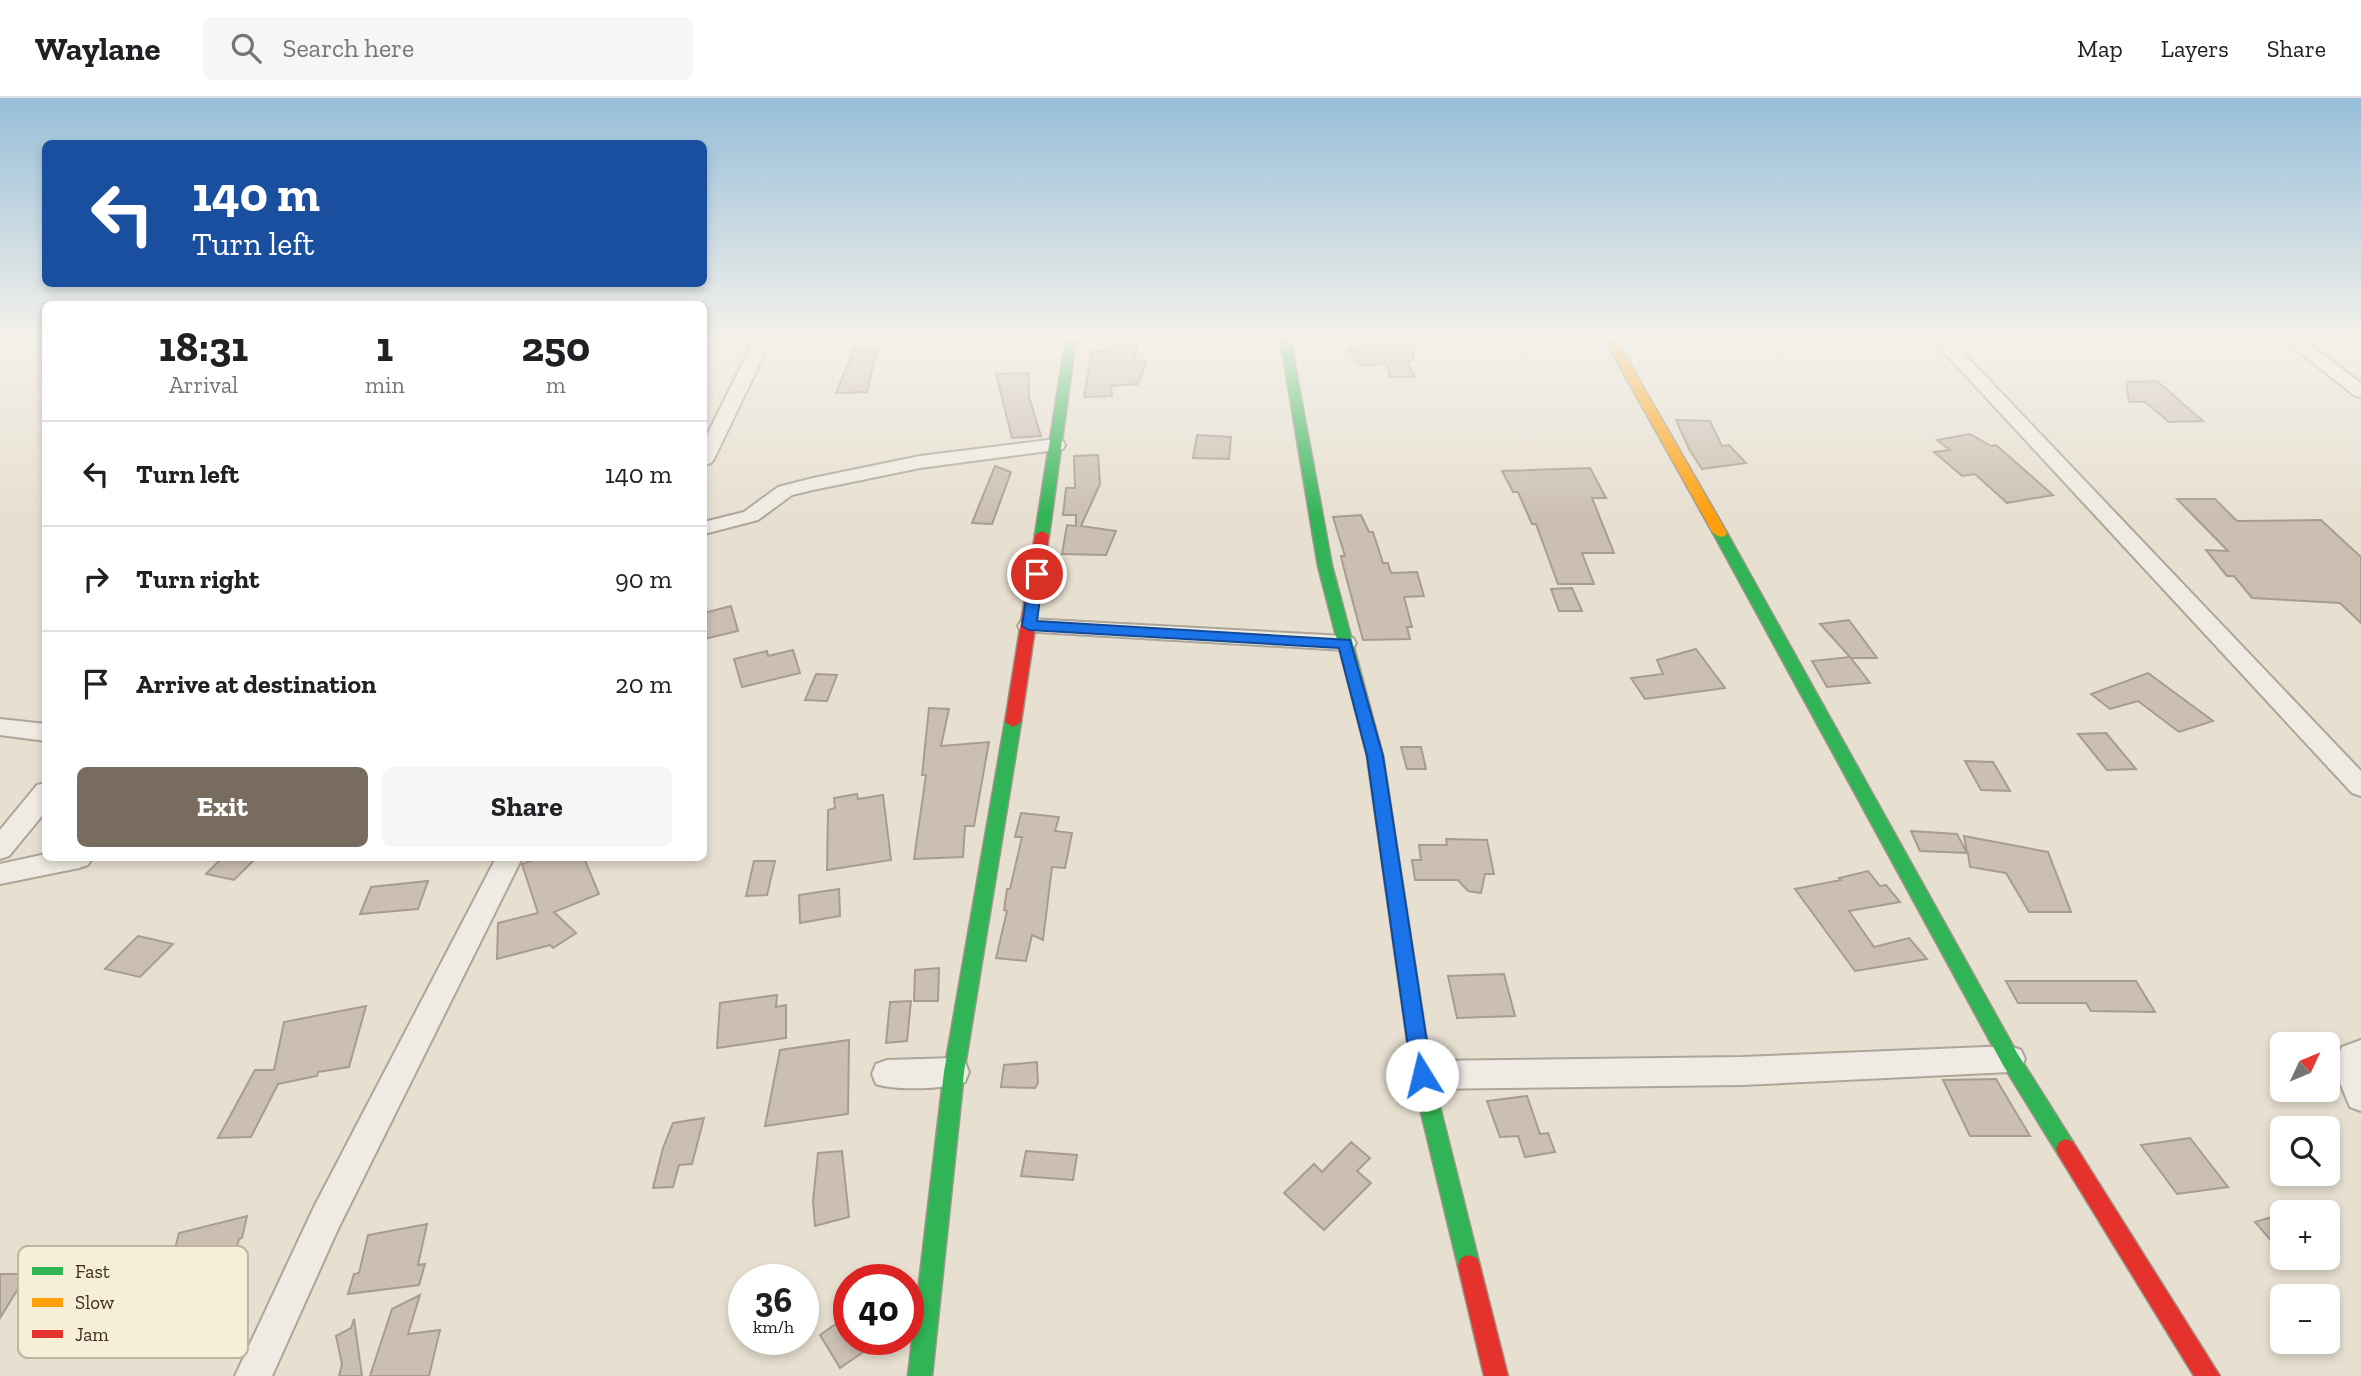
<!DOCTYPE html>
<html lang="en">
<head>
<meta charset="utf-8">
<style>
  body { margin:0; font-family:"Zilla Slab",serif; background:#f6f6f6; color:#202124; height:100vh; display:flex; flex-direction:column; font-size:26px; white-space:nowrap }
  * { box-sizing:border-box; margin:0 }
  p { font-size:23px; color:#757577 }
  .icon { flex:none; width:38px; height:38px; fill:none; stroke:currentColor; stroke-width:2; stroke-linecap:round; stroke-linejoin:round }
  .map { position:relative; flex:1; overflow:hidden }
  .details { position:absolute; left:42px; top:203px; width:665px; height:560px; display:flex; flex-direction:column; background:#fff; border-radius:10px; box-shadow:0 4px 10px #0003 }
  .details>* { flex:none }
  .top-card { position:absolute; left:42px; top:42px; width:665px; height:147px; border-radius:10px; box-shadow:0 4px 10px #0003; background:#1a4fa0; color:#fff; overflow:hidden }
  .needle { width:46px; rotate:46deg }
  .controls { position:absolute; left:2270px; top:934px; display:grid; gap:14px }
  .controls a { display:grid; place-items:center; width:70px; height:70px; border-radius:10px; background:#fff; box-shadow:0 4px 10px #0003; font-size:35px }
  .speed { position:absolute; left:728px; top:1166px; display:flex; gap:14px; font-size:35px; font-weight:700; text-align:center }
  .speed>* { display:grid; place-content:center; width:91px; height:91px; border-radius:50%; background:#fff; box-shadow:0 4px 10px #0003; line-height:1 }
  .speed small { font-size:18px; font-weight:400 }
  .speed .limit { border:10px solid #d22; background:#fff; color:#111 }
  .pin { position:absolute; display:grid; place-items:center; width:60px; height:60px; color:#fff; margin:-30px; border:4px solid #fff; border-radius:50%; box-shadow:0 2px 7px #0007 }
  .me { position:absolute; width:77px; margin:-38px; rotate:351deg; stroke-linejoin:round; filter:drop-shadow(0 0 5px #0008) }
  .turn { display:flex; align-items:center; gap:24px; height:147px; padding:0 35px; font-size:32px }
  .turn .icon { width:91px; height:91px; stroke-width:2.5 }
  .turn b { display:block; font-size:49px; line-height:60px }
  .eta { display:flex; justify-content:space-evenly; align-items:center; height:119px; text-align:center }
  .eta b { font-size:42px; font-weight:800; line-height:49px }
  .cta { display:flex; gap:14px; margin-top:auto; padding:14px 35px }
  .cta a { flex:1; height:80px; border-radius:10px; background:#786c5e; color:#fff; font-size:28px; font-weight:800; line-height:80px; text-align:center }
  .cta a+a { background:#f6f6f6; color:#202124 }
  ul { padding:0; list-style:none }
  li { display:flex; align-items:center; gap:21px; height:105px; padding:0 35px; border-top:2px solid #e0e0e0 }
  li div { flex:1 }
  li b { display:block; font-size:26px }
  li em { font-style:normal }
  header { display:flex; align-items:center; gap:42px; box-sizing:border-box; height:98px; padding:0 35px; background:#fff; border-bottom:2px solid #e0e0e0 }
  header strong { font-size:33px }
  nav { display:flex; gap:38px; margin-inline-start:auto; font-size:24px }
  .search { width:490px; height:63px; background:#f6f6f6; display:flex; align-items:center; gap:18px; box-sizing:border-box; padding:0 24px; border-radius:10px; color:#757577; font-size:26px }
  .map>svg:first-child { display:block }
  .building { fill:#cbbfb2; stroke:#a89c90; stroke-width:2 }
  .lines { fill:none; stroke-linecap:round; stroke-linejoin:round }
  .street-casing { stroke:#ada599; stroke-width:4 }
  .fast-casing { stroke:#9c958a; stroke-width:3 }
  .slow-casing { stroke:#9c958a; stroke-width:3 }
  .jam-casing { stroke:#9c958a; stroke-width:3 }
  .street { fill:#efebe3; fill-rule:evenodd }
  .fast { fill:#30b455; fill-rule:evenodd }
  .slow { fill:#ff9f0a; fill-rule:evenodd }
  .jam { fill:#e5322d; fill-rule:evenodd }
  .route { fill:#1a73e8; stroke:#114b97; stroke-width:2 }
  .key { fill:#f7eed8; stroke:#bfb4a1; stroke-width:2 }
  .key-label { font-size:19px; fill:#3d2e20 }
</style>
</head>
<body>
<header>
<strong>Waylane</strong>
<div class="search"><svg class="icon" aria-label="search" viewBox="0 0 24 24"><circle cx="10" cy="10" r="6"/><path d="M15 15l6 6"/></svg>Search here</div>
<nav><a>Map</a><a>Layers</a><a>Share</a></nav>
</header>
<div class="map">
<svg width="2361" height="1278" viewBox="0 0 2361 1278">
  <rect width="100%" height="100%" fill="#e7e0d1"/>
  <path class="building" d="M 1109,240 L 1139,240 L 1134,263 L 1146,264 L 1138,286 L 1111,288 L 1112,298 L 1084,299 L 1092,253 L 1106,253 Z
    M 1379,240 L 1395,240 L 1399,247 L 1413,246 L 1414,262 L 1407,263 L 1415,279 L 1390,279 L 1386,265 L 1360,268 L 1347,250 L 1381,248 Z
    M 854,251 L 877,251 L 867,294 L 836,295 Z
    M 1029,275 L 1029,299 L 1041,338 L 1012,340 L 996,276 Z
    M 2157,283 L 2203,323 L 2169,324 L 2145,304 L 2129,304 L 2126,284 Z
    M 1676,322 L 1710,323 L 1722,348 L 1729,347 L 1746,365 L 1702,371 L 1689,351 Z
    M 1970,336 L 1991,348 L 1996,347 L 2053,397 L 2007,405 L 1975,376 L 1962,378 L 1934,354 L 1950,352 L 1937,342 Z
    M 1197,337 L 1231,339 L 1229,361 L 1193,360 Z
    M 1098,357 L 1100,386 L 1081,428 L 1116,433 L 1106,457 L 1062,456 L 1067,427 L 1076,428 L 1076,417 L 1063,417 L 1066,390 L 1075,390 L 1074,358 Z
    M 995,368 L 1011,374 L 992,426 L 972,425 Z
    M 1590,370 L 1606,400 L 1592,400 L 1614,455 L 1582,455 L 1594,486 L 1558,486 L 1536,426 L 1532,426 L 1518,394 L 1513,394 L 1502,373 Z
    M 2177,401 L 2215,401 L 2237,423 L 2321,422 L 2361,459 L 2361,525 L 2340,505 L 2252,500 L 2234,478 L 2227,478 L 2206,452 L 2228,453 Z
    M 1361,417 L 1369,434 L 1373,434 L 1383,465 L 1388,465 L 1391,475 L 1417,474 L 1424,498 L 1404,499 L 1412,529 L 1407,529 L 1410,541 L 1363,542 L 1343,467 L 1341,458 L 1345,458 L 1333,419 Z
    M 1572,490 L 1582,513 L 1559,513 L 1551,491 Z
    M 731,508 L 738,533 L 704,541 L 704,515 Z
    M 1849,522 L 1877,560 L 1851,560 L 1870,585 L 1827,589 L 1812,563 L 1850,559 L 1820,526 Z
    M 1696,551 L 1725,590 L 1645,601 L 1631,580 L 1663,576 L 1657,562 Z
    M 793,552 L 800,575 L 742,589 L 734,561 L 767,553 L 768,558 Z
    M 2148,575 L 2213,623 L 2179,634 L 2138,603 L 2110,611 L 2091,596 Z
    M 816,576 L 837,577 L 827,603 L 805,602 Z
    M 929,610 L 949,611 L 941,648 L 989,644 L 974,728 L 965,728 L 963,759 L 914,761 L 926,677 L 922,677 Z
    M 2106,635 L 2136,671 L 2107,672 L 2078,636 Z
    M 1401,649 L 1421,649 L 1426,671 L 1407,671 Z
    M 1965,663 L 1993,664 L 2010,693 L 1981,692 Z
    M 857,696 L 858,701 L 883,697 L 891,762 L 827,772 L 828,712 L 835,710 L 834,700 Z
    M 1021,715 L 1059,719 L 1055,733 L 1072,735 L 1065,770 L 1052,769 L 1043,842 L 1032,837 L 1026,863 L 996,860 L 1007,813 L 1004,812 L 1007,791 L 1010,791 L 1022,739 L 1015,739 Z
    M 1911,733 L 1957,736 L 1967,755 L 1964,738 L 2048,754 L 2071,814 L 2029,814 L 2006,775 L 1970,769 L 1968,755 L 1920,753 Z
    M 1446,741 L 1487,742 L 1494,776 L 1485,776 L 1481,795 L 1468,793 L 1458,782 L 1415,782 L 1412,762 L 1421,762 L 1419,747 L 1447,747 Z
    M 222,760 L 256,760 L 234,782 L 206,776 Z
    M 538,760 L 584,760 L 599,796 L 554,814 L 576,835 L 553,850 L 550,847 L 497,861 L 498,825 L 538,815 L 522,766 Z
    M 754,763 L 775,763 L 767,797 L 746,798 Z
    M 1868,773 L 1880,788 L 1886,787 L 1900,804 L 1849,813 L 1874,849 L 1909,840 L 1927,861 L 1855,873 L 1795,791 L 1841,782 L 1839,780 Z
    M 428,783 L 418,811 L 360,816 L 371,789 Z
    M 839,791 L 840,818 L 800,825 L 799,797 Z
    M 138,838 L 173,846 L 140,879 L 105,871 Z
    M 939,870 L 938,903 L 914,903 L 915,872 Z
    M 1504,876 L 1515,918 L 1457,920 L 1448,878 Z
    M 2006,883 L 2136,883 L 2155,914 L 2091,913 L 2086,905 L 2018,905 Z
    M 777,897 L 776,909 L 786,907 L 786,940 L 717,950 L 720,905 Z
    M 911,903 L 907,943 L 886,945 L 890,904 Z
    M 366,908 L 349,969 L 318,974 L 317,978 L 278,986 L 251,1039 L 218,1040 L 255,972 L 274,972 L 284,924 Z
    M 849,942 L 848,1016 L 765,1028 L 780,952 Z
    M 1037,964 L 1038,985 L 1035,990 L 1001,989 L 1004,967 Z
    M 1996,981 L 2030,1038 L 1970,1038 L 1943,982 Z
    M 1527,998 L 1540,1036 L 1548,1035 L 1555,1054 L 1525,1059 L 1518,1038 L 1500,1039 L 1487,1003 Z
    M 704,1020 L 692,1066 L 679,1067 L 673,1089 L 653,1090 L 663,1050 L 673,1025 Z
    M 2190,1040 L 2228,1089 L 2177,1096 L 2141,1047 Z
    M 1351,1044 L 1370,1060 L 1357,1073 L 1371,1085 L 1324,1132 L 1284,1095 L 1314,1066 L 1322,1074 Z
    M 842,1053 L 849,1119 L 815,1128 L 813,1103 L 818,1055 Z
    M 1026,1053 L 1077,1057 L 1073,1082 L 1021,1078 Z
    M 2282,1116 L 2282,1155 L 2255,1124 Z
    M 247,1118 L 242,1140 L 239,1141 L 232,1167 L 171,1181 L 177,1157 L 173,1158 L 179,1135 Z
    M 427,1126 L 418,1167 L 425,1166 L 419,1187 L 348,1196 L 354,1176 L 359,1175 L 368,1137 Z
    M 0,1176 L 27,1176 L 0,1220 Z
    M 420,1197 L 408,1236 L 440,1232 L 429,1278 L 370,1278 L 392,1211 Z
    M 354,1221 L 362,1278 L 339,1278 L 342,1266 L 336,1238 L 351,1230 Z
    M 843,1221 L 849,1231 L 849,1241 L 882,1241 L 840,1270 L 820,1237 Z"/>
  <g class="lines">
    <g class="street-casing">
      <path id="street" d="M 755,240 L 772,240 L 714,361 L 711,365 L 704,367 L 704,343 Z
        M 1931,240 L 1949,240 L 2361,673 L 2361,698 L 2352,695 Z
        M 2282,240 L 2301,240 L 2361,285 L 2361,299 L 2355,298 Z
        M 1056,341 L 1063,343 L 1065,347 L 1063,351 L 920,370 L 813,392 L 792,397 L 758,422 L 704,436 L 704,424 L 744,414 L 778,389 L 813,380 L 920,358 Z
        M 1029,521 L 1345,538 L 1353,540 L 1356,545 L 1353,550 L 1345,552 L 1021,533 L 1018,528 L 1021,523 Z
        M 0,621 L 46,626 L 46,643 L 0,637 Z
        M 46,685 L 46,713 L 9,758 L 0,761 L 0,732 L 37,687 Z
        M 46,756 L 46,760 L 92,760 L 88,767 L 79,770 L 0,786 L 0,766 Z
        M 496,760 L 522,760 L 338,1131 L 272,1278 L 235,1278 L 314,1109 Z
        M 2361,942 L 2361,1013 L 2350,1009 L 2333,968 L 2342,949 Z
        M 2010,948 L 2021,952 L 2025,961 L 2021,970 L 2010,974 L 1742,987 L 1422,991 L 1411,987 L 1407,977 L 1411,967 L 1422,963 L 1742,959 Z
        M 954,960 L 965,964 L 969,974 L 965,984 C 944,991 896,993 876,986 L 872,976 L 876,966 L 887,962 Z"/>
    </g>
    <g class="fast-casing">
      <path id="fast" d="M 1066,240 L 1076,240 L 1049,437 L 1042,441 L 1035,437 Z
        M 1280,240 L 1290,240 L 1332,468 L 1383,658 L 1432,977 L 1480,1168 L 1477,1176 L 1469,1179 L 1461,1176 L 1458,1168 L 1412,977 L 1367,658 L 1318,468 Z
        M 1720,431 L 1727,435 L 2017,955 L 2073,1044 L 2076,1051 L 2073,1058 L 2066,1061 L 2059,1058 L 2003,967 L 1713,435 Z
        M 1013,619 L 1021,624 L 964,974 L 932,1278 L 908,1278 L 944,974 L 1005,624 Z"/>
    </g>
    <g class="slow-casing">
      <path id="slow" d="M 1604,240 L 1615,240 L 1727,435 L 1725,438 L 1720,439 L 1713,435 Z"/>
    </g>
    <g class="jam-casing">
      <path id="jam" d="M 1042,433 L 1049,437 L 1021,624 L 1013,629 L 1005,624 L 1035,437 Z
        M 2066,1041 L 2073,1044 L 2220,1278 L 2194,1278 L 2059,1058 L 2056,1051 L 2059,1044 Z
        M 1469,1157 L 1477,1160 L 1480,1168 L 1508,1278 L 1484,1278 L 1458,1168 L 1461,1160 Z"/>
    </g>
    <use href="#street" class="street"/>
    <use href="#fast" class="fast"/>
    <use href="#slow" class="slow"/>
    <use href="#jam" class="jam"/>
  </g>
  <linearGradient id="sky" x2="0" y2="1"><stop stop-color="#96bed9"/><stop offset="0.57" stop-color="#f4f1ea"/><stop offset="1" stop-color="#f4f1ea" stop-opacity="0"/></linearGradient>
  <rect width="2361" height="419" fill="url(#sky)"/>
  <path class="route" d="M 1037,472 L 1043,476 L 1037,523 L 1350,542 L 1383,658 L 1432,977 L 1429,983 L 1422,986 L 1415,983 L 1412,977 L 1367,658 L 1339,550 L 1029,532 L 1022,528 L 1030,476 Z"/>
  <rect x="18" y="1148" width="230" height="112" rx="10" class="key"/>
  <rect x="32" y="1169" width="31" height="8" fill="#30b455"/>
  <rect x="32" y="1200" width="31" height="9" fill="#ff9f0a"/>
  <rect x="32" y="1232" width="31" height="8" fill="#e5322d"/>
  <g class="key-label">
    <text x="75" y="1180">Fast</text>
    <text x="75" y="1211">Slow</text>
    <text x="75" y="1243">Jam</text>
  </g>
</svg>
<div class="controls">
<a><svg class="needle" viewBox="-14 -14 28 28"><path d="M0-13l5 13h-10z" fill="#e53935"/><path d="M0 13l5-13h-10z" fill="#757577"/></svg></a>
<a><svg class="icon" aria-label="search" viewBox="0 0 24 24"><circle cx="10" cy="10" r="6"/><path d="M15 15l6 6"/></svg></a>
<a>+</a>
<a>−</a>
</div>
<div class="speed"><div>36<small>km/h</small></div><div class="limit">40</div></div>
<div class="pin" style="left:1037px;top:476px;background:#d93025"><svg class="icon" aria-label="arrive" viewBox="0 0 24 24"><path d="M6 21V4h12l-3 4 3 4H6"/></svg></div>
<svg class="me" style="left:1422px;top:977px" viewBox="-20 -20 40 40"><circle r="19" fill="#fff"/><path d="M0-13L10 11 0 6-10 11z" fill="#1a73e8"/></svg>
<div class="top-card">
<div class="turn"><svg class="icon" aria-label="left" viewBox="0 0 24 24"><path d="M17 20v-9H6M10 6l-5 5 5 5"/></svg><div><b>140 m</b>Turn left</div></div>
</div>
<section class="details">
<div class="eta">
<div><b>18:31</b><p>Arrival</p></div>
<div><b>1</b><p>min</p></div>
<div><b>250</b><p>m</p></div>
</div>
<ul>
<li><svg class="icon" aria-label="left" viewBox="0 0 24 24"><path d="M17 20v-9H6M10 6l-5 5 5 5"/></svg><div><b>Turn left</b></div><em>140 m</em></li>
<li><svg class="icon" aria-label="right" viewBox="0 0 24 24"><path d="M7 20v-9h11M14 6l5 5-5 5"/></svg><div><b>Turn right</b></div><em>90 m</em></li>
<li><svg class="icon" aria-label="arrive" viewBox="0 0 24 24"><path d="M6 21V4h12l-3 4 3 4H6"/></svg><div><b>Arrive at destination</b></div><em>20 m</em></li>
</ul>
<div class="cta"><a>Exit</a><a>Share</a></div>
</section>
</div>
</body>
</html>
